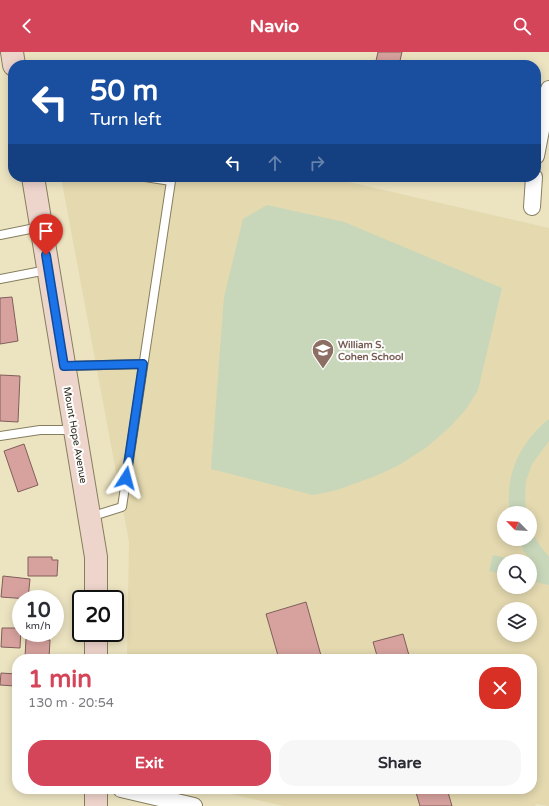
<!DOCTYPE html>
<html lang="en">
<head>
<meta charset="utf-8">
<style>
  body { margin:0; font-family:"Varela Round",sans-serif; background:#f7f7f7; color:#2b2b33; height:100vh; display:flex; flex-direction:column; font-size:15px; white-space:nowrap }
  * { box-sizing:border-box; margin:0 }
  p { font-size:13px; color:#7c7c81 }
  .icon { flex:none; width:22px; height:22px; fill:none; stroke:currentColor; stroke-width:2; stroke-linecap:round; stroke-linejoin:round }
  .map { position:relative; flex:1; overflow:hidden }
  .drawer { position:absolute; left:12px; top:602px; width:525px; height:140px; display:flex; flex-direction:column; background:#fff; border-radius:16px; box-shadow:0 2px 10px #0003 }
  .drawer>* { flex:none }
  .banner { position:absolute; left:8px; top:8px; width:533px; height:122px; border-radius:16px; box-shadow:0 2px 10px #0003; background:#1a4fa0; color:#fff; overflow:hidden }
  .needle { width:26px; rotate:294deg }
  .buttons { position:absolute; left:497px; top:454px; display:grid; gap:8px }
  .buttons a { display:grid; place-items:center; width:40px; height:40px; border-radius:50%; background:#fff; box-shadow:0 2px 10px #0003; font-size:20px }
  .speed { position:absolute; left:12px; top:538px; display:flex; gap:8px; font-size:20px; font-weight:700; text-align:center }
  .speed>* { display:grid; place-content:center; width:52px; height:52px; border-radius:50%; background:#fff; box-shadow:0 2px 10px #0003; line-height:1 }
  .speed small { font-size:10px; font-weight:400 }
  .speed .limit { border:2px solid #111; border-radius:6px; background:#fff; color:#111 }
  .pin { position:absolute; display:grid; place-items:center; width:34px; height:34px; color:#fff; margin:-41px -17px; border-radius:50% 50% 50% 0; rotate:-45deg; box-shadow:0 0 4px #0007 }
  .pin .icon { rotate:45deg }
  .me { position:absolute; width:44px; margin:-22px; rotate:9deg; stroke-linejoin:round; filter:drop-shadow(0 0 3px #0008) }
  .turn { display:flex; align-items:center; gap:14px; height:84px; padding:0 16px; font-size:18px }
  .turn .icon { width:52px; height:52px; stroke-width:2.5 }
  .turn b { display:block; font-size:28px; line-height:34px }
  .lanes { display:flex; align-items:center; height:38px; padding:0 16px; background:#0003; justify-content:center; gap:20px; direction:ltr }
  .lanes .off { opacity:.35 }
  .round { display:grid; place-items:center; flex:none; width:42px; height:42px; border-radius:16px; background:#f7f7f7 }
  .headline { display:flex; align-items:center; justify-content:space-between; height:68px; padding:0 16px }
  h1 { font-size:24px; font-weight:700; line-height:30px; color:#d5455a }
  .primary-button { display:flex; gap:8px; margin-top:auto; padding:8px 16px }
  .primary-button a { flex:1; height:46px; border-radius:16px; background:#d5455a; color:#fff; font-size:16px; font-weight:700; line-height:46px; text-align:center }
  .primary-button a+a { background:#f7f7f7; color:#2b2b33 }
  header { display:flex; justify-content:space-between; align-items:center; height:52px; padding:0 16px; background:#d5455a; color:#fff; font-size:18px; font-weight:700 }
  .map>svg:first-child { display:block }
  .built { fill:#e4d9af; fill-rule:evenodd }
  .green { fill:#c8d7ba }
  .building { fill:#d7a29e; stroke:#815e5b }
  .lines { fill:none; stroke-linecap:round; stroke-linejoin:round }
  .lane-casing { stroke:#867e5e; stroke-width:10 }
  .street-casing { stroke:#867e5e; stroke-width:18 }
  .secondary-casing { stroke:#867e5e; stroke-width:24 }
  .lane { stroke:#fff; stroke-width:8 }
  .street { stroke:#fff; stroke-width:16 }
  .secondary { stroke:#eed5cc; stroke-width:22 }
  .route-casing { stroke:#114b97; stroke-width:10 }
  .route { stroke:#1a73e8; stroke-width:7 }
  .labels { text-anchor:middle; stroke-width:4; stroke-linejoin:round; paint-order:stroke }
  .education-label { font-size:10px; font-weight:bold; fill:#785e54; stroke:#fff; text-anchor:start }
  .street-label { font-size:10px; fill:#2c291b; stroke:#fff }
</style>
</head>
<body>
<header><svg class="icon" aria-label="back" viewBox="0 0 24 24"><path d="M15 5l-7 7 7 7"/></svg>Navio<svg class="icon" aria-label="search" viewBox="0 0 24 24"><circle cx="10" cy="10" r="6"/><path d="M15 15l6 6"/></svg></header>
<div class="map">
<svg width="549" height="754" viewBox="0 0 549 754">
  <rect width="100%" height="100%" fill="#ece4c1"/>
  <path class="built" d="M 61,125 L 327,125 L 549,176 L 549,754 L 536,752 L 535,754 L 283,754 L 211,737 L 532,737 L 532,607 L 127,607 L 129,490 ZM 504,461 L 530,461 L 530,487 L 504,487 ZM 504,509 L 530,509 L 530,535 L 504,535 ZM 504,557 L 530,557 L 530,583 L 504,583 Z"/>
  <path class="green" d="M 267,153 L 344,170 L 502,236 L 478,338 L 467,356 L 451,374 L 427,395 L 399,413 L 378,423 L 337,438 L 313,443 L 211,417 L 224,245 L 243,167 Z
    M 549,367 L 549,389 L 532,412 L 526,429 L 525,446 L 526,461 L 510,461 C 504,424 520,390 549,367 Z
    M 530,476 L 538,491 L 549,505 L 549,533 L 530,529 L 530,512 L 536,513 L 525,501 L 518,487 L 530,487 Z
    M 493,503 L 519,509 L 504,509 L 504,522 L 489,519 Z"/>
  <path class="building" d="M 378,0 L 402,0 L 399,13 L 375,13 Z
    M 12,245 L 18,289 L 0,292 L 0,246 Z
    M 0,323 L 20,324 L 18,370 L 0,369 Z
    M 24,392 L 38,433 L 18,440 L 4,399 Z
    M 28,505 L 52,505 L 52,508 L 58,508 L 57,524 L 28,524 Z
    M 3,524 L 30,527 L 28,547 L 1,545 Z
    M 306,550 L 322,607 L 279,607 L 266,562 Z
    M 2,576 L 21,576 L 20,596 L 1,595 Z
    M 403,582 L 410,607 L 378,607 L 373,590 Z
    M 26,587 L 50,588 L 49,606 L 25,605 Z
    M 1,621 L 16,622 L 15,634 L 0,633 Z
    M 415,737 L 447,737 L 452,754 L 420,754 Z"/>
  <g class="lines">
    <g class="lane-casing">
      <path id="lane" d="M 0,183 L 40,175
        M 0,227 L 47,218
        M 65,314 L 143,312
        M 0,384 L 40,378 L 75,378
        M 90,465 L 122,455 L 171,129 L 145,125"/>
    </g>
    <g class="street-casing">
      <path id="street" d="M 536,104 L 549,37
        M 532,155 L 534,125
        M 121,737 L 194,754"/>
    </g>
    <g class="secondary-casing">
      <path id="secondary" d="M 12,0 L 14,13
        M 33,125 L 96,505 L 96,547
        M 96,607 L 96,581
        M 96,737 L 96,754"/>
    </g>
    <use href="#lane" class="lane"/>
    <use href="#street" class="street"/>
    <use href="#secondary" class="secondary"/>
  </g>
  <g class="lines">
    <g class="route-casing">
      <path id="route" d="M 46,203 L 64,314 L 143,312 L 126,426"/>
    </g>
    <use href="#route" class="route"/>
  </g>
  <defs>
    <g id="school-pin" transform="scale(1.15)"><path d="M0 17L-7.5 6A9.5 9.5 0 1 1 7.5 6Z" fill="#8d6e63" stroke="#fff"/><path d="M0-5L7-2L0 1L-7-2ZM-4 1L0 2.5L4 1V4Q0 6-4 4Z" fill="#fff"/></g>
  </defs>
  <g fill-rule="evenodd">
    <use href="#school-pin" x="323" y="298"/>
  </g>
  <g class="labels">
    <g class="education-label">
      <text x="338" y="296">William S.<tspan x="338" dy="12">Cohen School</tspan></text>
    </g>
    <g class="street-label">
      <text transform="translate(76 383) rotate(80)" y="4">Mount Hope Avenue</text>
    </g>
  </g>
</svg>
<div class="buttons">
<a><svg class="needle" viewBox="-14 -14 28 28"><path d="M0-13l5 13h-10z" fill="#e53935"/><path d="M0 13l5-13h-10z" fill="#7c7c81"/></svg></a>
<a><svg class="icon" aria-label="search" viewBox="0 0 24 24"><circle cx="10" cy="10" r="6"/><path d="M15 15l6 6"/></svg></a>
<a><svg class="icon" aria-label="layers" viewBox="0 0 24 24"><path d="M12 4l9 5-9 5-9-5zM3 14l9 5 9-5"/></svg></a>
</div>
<div class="speed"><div>10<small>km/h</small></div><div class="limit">20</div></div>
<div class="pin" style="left:46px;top:203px;background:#d93025"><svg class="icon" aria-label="arrive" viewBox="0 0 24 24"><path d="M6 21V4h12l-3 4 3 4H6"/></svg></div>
<svg class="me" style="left:126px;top:426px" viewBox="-20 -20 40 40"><path d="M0-17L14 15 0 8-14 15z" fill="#1a73e8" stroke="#fff" stroke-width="4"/></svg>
<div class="banner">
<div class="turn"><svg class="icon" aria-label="left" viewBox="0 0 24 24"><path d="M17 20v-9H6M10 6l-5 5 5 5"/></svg><div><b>50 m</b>Turn left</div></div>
<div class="lanes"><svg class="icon" aria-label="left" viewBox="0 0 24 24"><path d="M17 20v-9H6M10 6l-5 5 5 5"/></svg><svg class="icon off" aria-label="ahead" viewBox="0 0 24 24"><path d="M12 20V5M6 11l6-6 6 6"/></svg><svg class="icon off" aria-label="right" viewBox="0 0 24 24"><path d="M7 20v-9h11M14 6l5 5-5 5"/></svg></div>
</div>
<section class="drawer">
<div class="headline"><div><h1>1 min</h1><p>130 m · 20:54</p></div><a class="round" style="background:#d93025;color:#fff"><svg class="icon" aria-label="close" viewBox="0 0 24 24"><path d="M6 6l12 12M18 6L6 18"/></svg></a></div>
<div class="primary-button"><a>Exit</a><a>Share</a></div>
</section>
</div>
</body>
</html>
